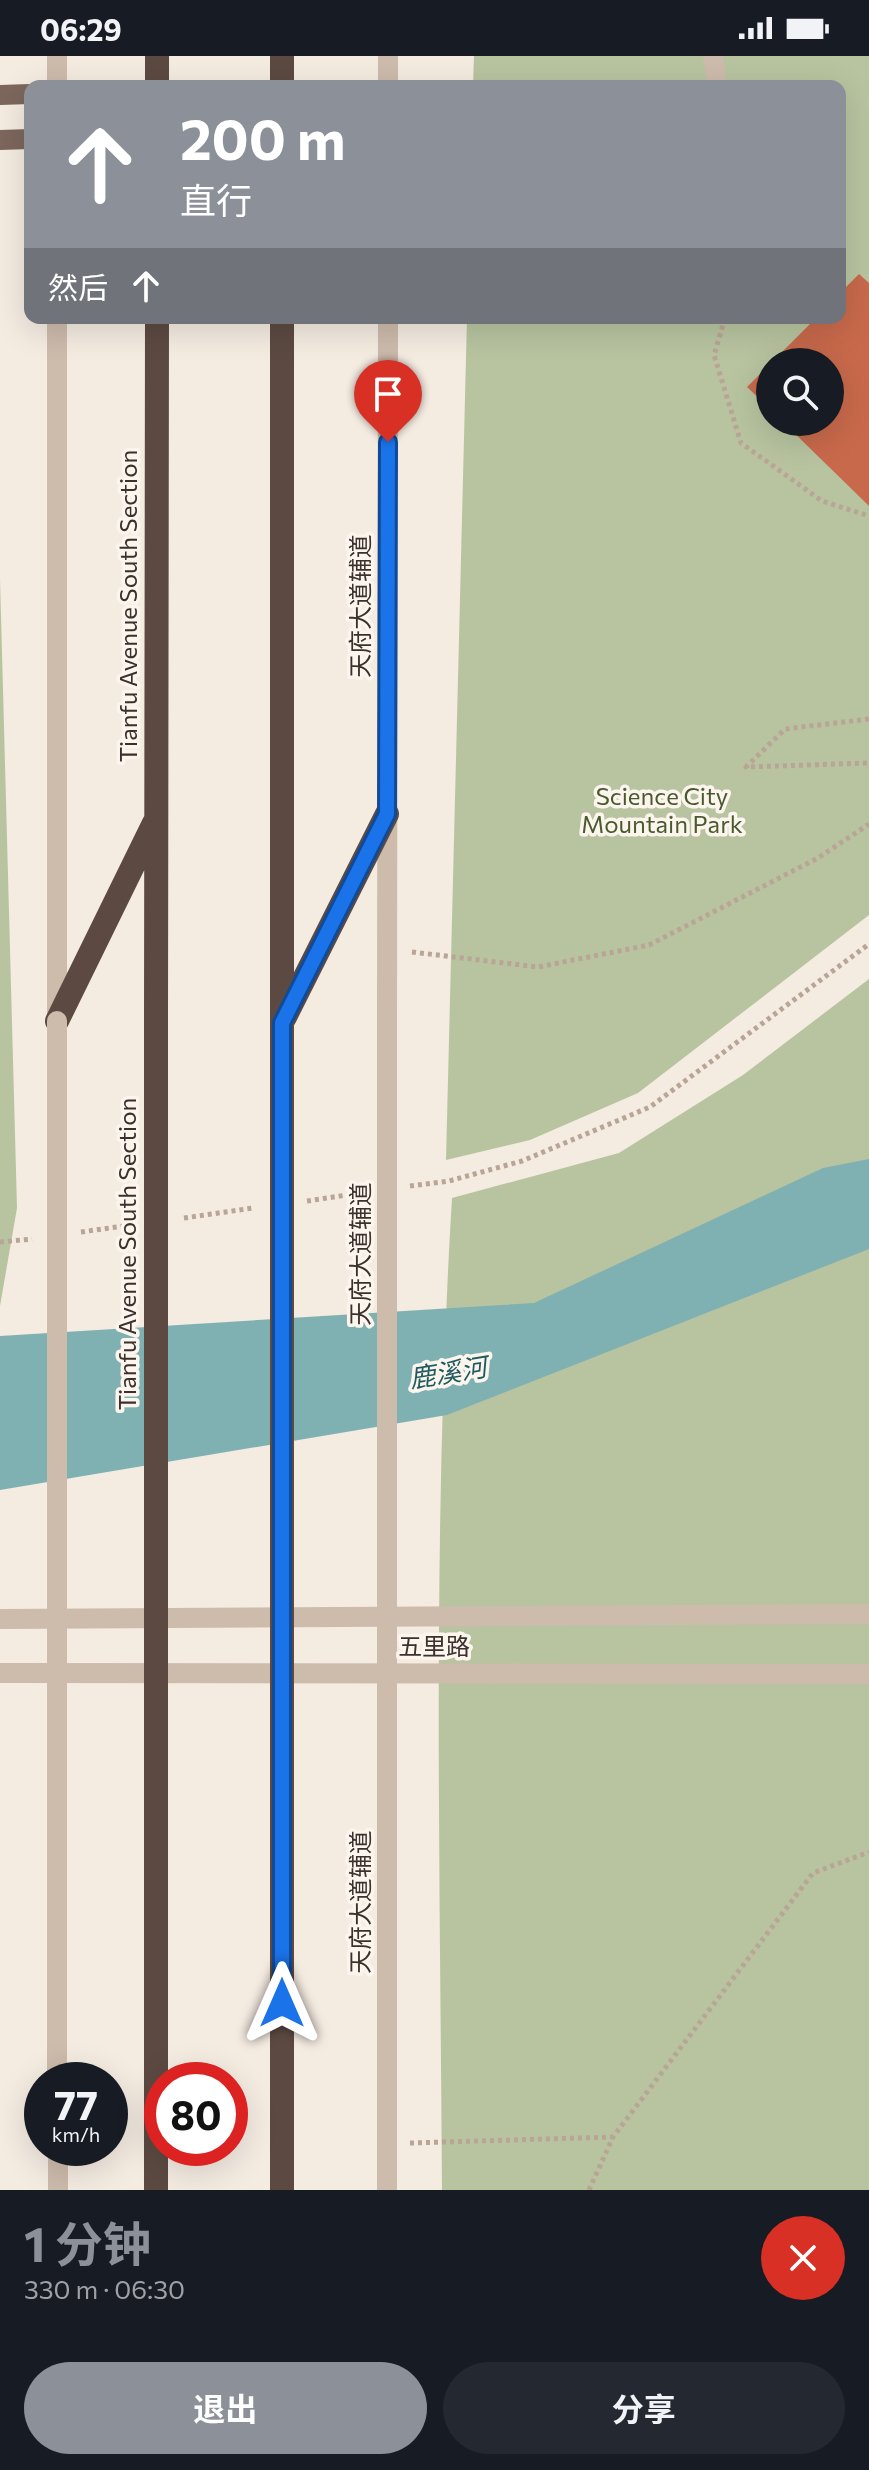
<!DOCTYPE html>
<html lang="zh">
<head>
<meta charset="utf-8">
<style>
  body { margin:0; font-family:Commissioner,"Noto Sans SC",sans-serif; background:#242831; color:#f1f3f6; height:100vh; display:flex; flex-direction:column; font-size:30px; white-space:nowrap }
  * { box-sizing:border-box; margin:0 }
  p { font-size:26px; color:#9ea1a6 }
  .icon { flex:none; width:44px; height:44px; fill:none; stroke:currentColor; stroke-width:2; stroke-linecap:round; stroke-linejoin:round }
  .map { position:relative; height:2134px; overflow:hidden }
  .details { display:flex; flex-direction:column; background:#171b24; flex:1 }
  .details>* { flex:none }
  .hud { position:absolute; left:24px; top:24px; width:822px; height:244px; border-radius:16px; box-shadow:0 8px 32px #0002; background:#8c9099; color:#fff; overflow:hidden }
  .buttons { position:absolute; left:756px; top:292px; display:grid; gap:16px }
  .buttons a { display:grid; place-items:center; width:88px; height:88px; border-radius:50%; background:#171b24; box-shadow:0 8px 32px #0002; font-size:40px }
  .speed { position:absolute; left:24px; top:2006px; display:flex; gap:16px; font-size:40px; font-weight:700; text-align:center }
  .speed>* { display:grid; place-content:center; width:104px; height:104px; border-radius:50%; background:#171b24; box-shadow:0 8px 32px #0002; line-height:1 }
  .speed small { font-size:20px; font-weight:400 }
  .speed .limit { border:12px solid #d22; background:#fff; color:#111 }
  .pin { position:absolute; display:grid; place-items:center; width:68px; height:68px; color:#fff; margin:-82px -34px; border-radius:50% 50% 50% 0; rotate:-45deg; box-shadow:0 0 8px #0007 }
  .pin .icon { rotate:45deg }
  .me { position:absolute; width:88px; margin:-44px; rotate:0deg; stroke-linejoin:round; filter:drop-shadow(0 0 6px #0008) }
  .turn { display:flex; align-items:center; gap:28px; height:168px; padding:0 24px; font-size:36px }
  .turn .icon { width:104px; height:104px; stroke-width:2.5 }
  .turn b { display:block; font-size:56px; line-height:68px }
  .then { display:flex; align-items:center; height:76px; padding:0 24px; background:#0003; gap:16px; font-size:30px }
  .round { display:grid; place-items:center; flex:none; width:84px; height:84px; border-radius:42px; background:#242831 }
  .overview { display:flex; align-items:center; justify-content:space-between; height:136px; padding:0 24px }
  h1 { font-size:48px; font-weight:700; line-height:60px; color:#8c9099 }
  .action { display:flex; gap:16px; margin-top:auto; padding:16px 24px }
  .action a { flex:1; height:92px; border-radius:48px; background:#8c9099; color:#fff; font-size:32px; font-weight:700; line-height:92px; text-align:center }
  .action a+a { background:#242831; color:#f1f3f6 }
  .status { display:flex; justify-content:space-between; align-items:center; height:56px; padding:0 40px; background:#171b24; direction:ltr }
  .status svg { height:22px; fill:currentColor }
  .map>svg:first-child { display:block }
  .green { fill:#b8c4a0; fill-rule:evenodd }
  .water { fill:#7fb0b2 }
  .building { fill:#c8694b }
  .lines { fill:none; stroke-linecap:round; stroke-linejoin:round }
  .path { stroke:#b9a596; stroke-width:5; stroke-dasharray:4 4; stroke-linecap:butt }
  .minor { stroke:#cdbbac; stroke-width:20 }
  .major { stroke:#7d675c; stroke-width:20 }
  .highway { stroke:#5c4a42; stroke-width:24 }
  .minor-bridge { stroke:#cdbbac; stroke-width:20 }
  .highway-bridge { stroke:#5c4a42; stroke-width:24 }
  .route-casing { stroke:#114b97; stroke-width:20 }
  .route { stroke:#1a73e8; stroke-width:14 }
  .labels { text-anchor:middle; stroke-width:7; stroke-linejoin:round; paint-order:stroke }
  .street-label { font-size:24px; fill:#3b302b; stroke:#fbf5ee }
  .park-label { font-size:24px; fill:#4a5a2e; stroke:#fbf5ee }
  .water-label { font-size:26px; font-style:italic; fill:#1f5a5e; stroke:#fbf5ee }
</style>
</head>
<body>
<div class="status"><b>06:29</b><svg viewBox="0 0 49 12"><path d="M0 12V9h3v3zM5 12V6h3v6zM10 12V3h3v9zM15 12V0h3v12zM26 1h20v11H26zM47 4h2v5h-2z"/></svg></div>
<div class="map">
<svg width="869" height="2134" viewBox="0 0 869 2134">
  <rect width="100%" height="100%" fill="#f4ebe1"/>
  <path class="green" d="M 474,0 L 869,0 L 869,859 L 638,1037 L 530,1084 L 446,1104 L 467,262 L 840,262 L 840,30 L 473,30 ZM 770,306 L 830,306 L 830,366 L 770,366 Z
    M 0,523 L 17,1152 L 0,1250 Z
    M 869,923 L 869,2134 L 442,2134 C 440,1804 432,1472 452,1142 L 619,1097 L 743,1019 Z"/>
  <path class="water" d="M 869,1103 L 869,1193 L 447,1359 L 0,1434 L 0,1280 L 534,1247 L 823,1112 Z"/>
  <path class="building" d="M 859,218 L 869,227 L 869,450 L 783,366 L 830,366 L 830,306 L 772,306 L 816,262 L 840,262 L 840,237 Z
    M 770,308 L 770,353 L 747,331 Z"/>
  <g class="lines">
    <path class="path" d="M 725,262 L 714,299 L 741,387 L 822,445 L 869,460
      M 869,663 L 785,673 L 746,711 L 869,707
      M 412,896 L 538,911 L 649,889 L 818,802 L 869,768
      M 410,1130 L 449,1125 L 522,1105 L 650,1051 L 869,888
      M 307,1145 L 360,1137
      M 184,1162 L 253,1152
      M 81,1176 L 131,1169
      M 0,1186 L 32,1183
      M 410,2087 L 613,2081
      M 589,2134 L 613,2081 L 813,1817 L 869,1796"/>
    <path class="minor" d="M 713,0 L 717,30
      M 57,30 L 57,0
      M 388,30 L 388,0
      M 57,965 L 57,262
      M 387,969 L 388,262
      M 0,1563 L 869,1558
      M 0,1617 L 869,1618
      M 387,1819 L 387,2134
      M 57,1823 L 57,2024
      M 58,2092 L 58,2134"/>
    <path class="major" d="M 0,39 L 30,38
      M 0,84 L 30,83"/>
    <path class="highway" d="M 157,30 L 157,0
      M 282,30 L 282,0
      M 285,961 L 387,758
      M 57,965 L 154,767
      M 156,967 L 157,262
      M 282,967 L 282,262
      M 282,1823 L 282,2134
      M 156,2134 L 156,1825"/>
    <path class="minor-bridge" d="M 57,965 L 57,1823
      M 387,969 L 387,1819"/>
    <path class="highway-bridge" d="M 156,967 L 156,1825
      M 282,967 L 282,1823"/>
  </g>
  <g class="lines">
    <g class="route-casing">
      <path id="route" d="M 282,1947 L 282,967 L 387,758 L 388,386"/>
    </g>
    <use href="#route" class="route"/>
  </g>
  <g class="labels">
    <g class="street-label">
      <text transform="translate(129 550) rotate(-90)" y="8">Tianfu Avenue South Section</text>
      <text transform="translate(361 550) rotate(-90)" y="8">天府大道辅道</text>
      <text transform="translate(128 1198) rotate(-90)" y="8">Tianfu Avenue South Section</text>
      <text transform="translate(361 1198) rotate(-90)" y="8">天府大道辅道</text>
      <text x="434" y="1599">五里路</text>
      <text transform="translate(361 1846) rotate(-90)" y="8">天府大道辅道</text>
    </g>
    <g class="park-label">
      <text x="662" y="749">Science City<tspan x="662" dy="28">Mountain Park</tspan></text>
    </g>
    <g class="water-label">
      <text transform="translate(448 1317) rotate(-9)" y="9">鹿溪河</text>
    </g>
  </g>
</svg>
<div class="buttons">
<a><svg class="icon" aria-label="search" viewBox="0 0 24 24"><circle cx="10" cy="10" r="6"/><path d="M15 15l6 6"/></svg></a>
</div>
<div class="speed"><div>77<small>km/h</small></div><div class="limit">80</div></div>
<div class="pin" style="left:388px;top:386px;background:#d93025"><svg class="icon" aria-label="arrive" viewBox="0 0 24 24"><path d="M6 21V4h12l-3 4 3 4H6"/></svg></div>
<svg class="me" style="left:282px;top:1947px" viewBox="-20 -20 40 40"><path d="M0-17L14 15 0 8-14 15z" fill="#1a73e8" stroke="#fff" stroke-width="4"/></svg>
<div class="hud">
<div class="turn"><svg class="icon" aria-label="ahead" viewBox="0 0 24 24"><path d="M12 20V5M6 11l6-6 6 6"/></svg><div><b>200 m</b>直行</div></div>
<div class="then">然后<svg class="icon" aria-label="ahead" viewBox="0 0 24 24"><path d="M12 20V5M6 11l6-6 6 6"/></svg></div>
</div>
</div>
<section class="details">
<div class="overview"><div><h1>1 分钟</h1><p>330 m · 06:30</p></div><a class="round" style="background:#d93025;color:#fff"><svg class="icon" aria-label="close" viewBox="0 0 24 24"><path d="M6 6l12 12M18 6L6 18"/></svg></a></div>
<div class="action"><a>退出</a><a>分享</a></div>
</section>
</body>
</html>
